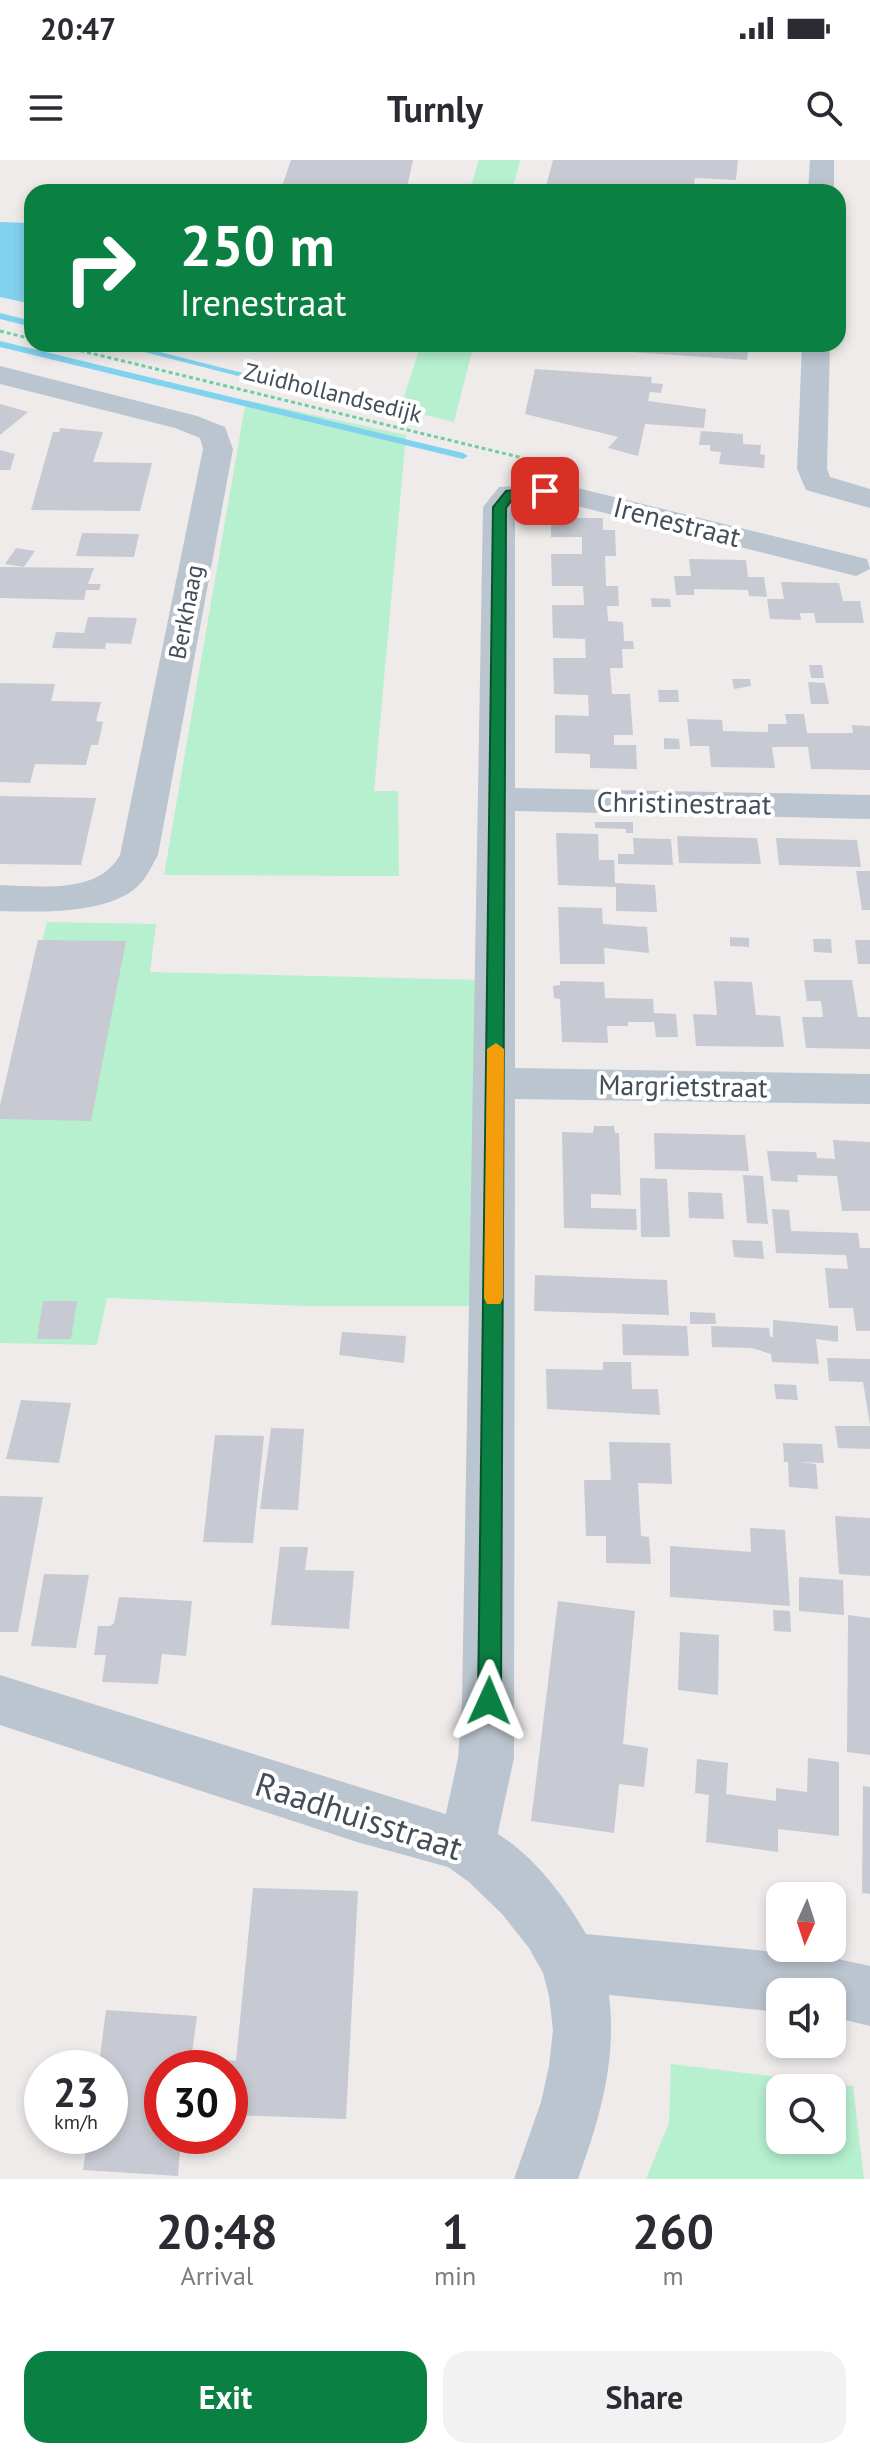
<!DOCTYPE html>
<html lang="en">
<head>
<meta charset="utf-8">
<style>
  body { margin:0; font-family:"PT Sans",sans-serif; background:#f2f2f3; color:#2b2b33; height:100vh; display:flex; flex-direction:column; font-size:30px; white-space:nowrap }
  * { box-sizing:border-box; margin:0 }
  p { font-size:26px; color:#7c7c81 }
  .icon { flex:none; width:44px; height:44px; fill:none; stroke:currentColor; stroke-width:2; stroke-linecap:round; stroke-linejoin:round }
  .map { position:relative; height:2019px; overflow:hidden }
  .details { display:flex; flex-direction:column; background:#fff; flex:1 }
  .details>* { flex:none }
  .hud { position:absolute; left:24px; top:24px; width:822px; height:168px; border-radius:24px; box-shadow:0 4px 12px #0003; background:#0b8043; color:#fff; overflow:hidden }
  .needle { width:52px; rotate:183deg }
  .fabs { position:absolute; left:766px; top:1722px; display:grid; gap:16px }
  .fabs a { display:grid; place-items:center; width:80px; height:80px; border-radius:16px; background:#fff; box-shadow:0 4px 12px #0003; font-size:40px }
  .speed { position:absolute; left:24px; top:1890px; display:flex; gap:16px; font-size:40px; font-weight:700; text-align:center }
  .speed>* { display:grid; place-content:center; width:104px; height:104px; border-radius:50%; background:#fff; box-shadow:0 4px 12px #0003; line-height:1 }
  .speed small { font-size:20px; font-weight:400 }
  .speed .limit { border:12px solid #d22; background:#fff; color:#111 }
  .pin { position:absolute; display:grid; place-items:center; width:68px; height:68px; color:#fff; margin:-34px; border-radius:16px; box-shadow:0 4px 12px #0006 }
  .me { position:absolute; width:88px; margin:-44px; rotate:1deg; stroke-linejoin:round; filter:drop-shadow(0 0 6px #0008) }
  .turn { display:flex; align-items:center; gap:28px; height:168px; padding:0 24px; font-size:36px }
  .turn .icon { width:104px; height:104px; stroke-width:2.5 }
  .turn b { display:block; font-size:56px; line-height:68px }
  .eta { display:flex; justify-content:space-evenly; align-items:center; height:136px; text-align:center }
  .eta b { font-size:48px; font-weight:700; line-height:56px }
  .action { display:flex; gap:16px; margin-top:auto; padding:16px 24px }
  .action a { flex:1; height:92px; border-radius:24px; background:#0b8043; color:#fff; font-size:32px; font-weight:700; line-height:92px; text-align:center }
  .action a+a { background:#f2f2f3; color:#2b2b33 }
  .status { display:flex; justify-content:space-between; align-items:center; height:56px; padding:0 40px; background:#fff; direction:ltr }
  .status svg { height:22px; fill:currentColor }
  header { display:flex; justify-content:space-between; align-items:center; height:104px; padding:0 24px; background:#fff; font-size:36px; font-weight:700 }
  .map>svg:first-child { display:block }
  .green { fill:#b6f0cf; fill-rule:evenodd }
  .water { fill:#81d2ef }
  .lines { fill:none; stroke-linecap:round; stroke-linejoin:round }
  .stream { fill:#81d2ef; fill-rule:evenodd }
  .building { fill:#c7cad2 }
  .path { stroke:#6dcea3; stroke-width:3; stroke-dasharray:4 3; stroke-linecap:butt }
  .minor { fill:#bbc5cf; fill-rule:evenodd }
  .tertiary { fill:#bbc5cf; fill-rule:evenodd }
  .route { fill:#0b8043; stroke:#07532c; stroke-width:2 }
  .slow { fill:#f59e0b }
  .labels { text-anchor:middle; stroke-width:8; stroke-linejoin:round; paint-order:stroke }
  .far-street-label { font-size:24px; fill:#434e59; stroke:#fff }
  .street-label { font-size:28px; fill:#434e59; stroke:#fff }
  .near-street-label { font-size:34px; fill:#434e59; stroke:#fff }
</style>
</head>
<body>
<div class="status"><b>20:47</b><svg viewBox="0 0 49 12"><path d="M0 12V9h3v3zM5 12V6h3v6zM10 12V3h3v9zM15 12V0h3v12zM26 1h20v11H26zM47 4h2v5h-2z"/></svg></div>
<header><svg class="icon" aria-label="menu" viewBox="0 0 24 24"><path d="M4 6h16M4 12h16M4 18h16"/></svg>Turnly<svg class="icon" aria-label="search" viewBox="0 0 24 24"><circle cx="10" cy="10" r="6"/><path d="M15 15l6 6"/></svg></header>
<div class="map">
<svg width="870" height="2019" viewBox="0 0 870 2019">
  <rect width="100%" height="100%" fill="#efebeb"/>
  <path class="green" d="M 479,0 L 520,0 L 512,32 L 469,32 Z
    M 421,184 L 474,184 L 454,262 L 400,249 Z
    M 246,240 L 406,275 L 374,631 L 398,631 L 399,716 L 164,715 Z
    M 47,762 L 156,764 L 150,812 L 481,820 L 475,1146 L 305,1146 L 107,1138 L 97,1185 L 0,1183 L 0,960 Z
    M 671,1904 L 853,1926 L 864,2019 L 646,2019 L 669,1963 ZM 832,1928 L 832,1980 L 780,1980 L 780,1928 Z"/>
  <path class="water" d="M 0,62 L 32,63 L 32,144 L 0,137 Z"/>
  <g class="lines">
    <path class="stream" d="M 0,153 L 32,161 L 32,167 L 0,159 Z
      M 0,181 L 463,293 L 468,296 L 463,299 L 0,187 Z
      M 113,184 L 128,184 L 243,213 L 238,216 Z"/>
  </g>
  <path class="building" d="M 291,0 L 413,0 L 406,32 L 280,32 Z
    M 553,0 L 738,0 L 736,20 L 695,18 L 693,32 L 546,26 Z
    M 560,184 L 749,184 L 747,200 L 559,187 Z
    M 535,209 L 652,217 L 651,223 L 663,224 L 661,233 L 650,232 L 648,241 L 706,249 L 704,268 L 645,264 L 638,296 L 608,288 L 618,277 L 525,254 Z
    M 0,244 L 28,252 L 0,275 Z
    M 60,268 L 103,272 L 93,302 L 152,303 L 140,351 L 31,350 L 53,272 L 59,272 Z
    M 701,271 L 743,274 L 743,284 L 761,285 L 760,294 L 765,295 L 764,308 L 719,304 L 721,292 L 710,291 L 710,285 L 699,285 Z
    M 0,290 L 15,294 L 10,310 L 0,310 Z
    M 551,358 L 603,358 L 603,370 L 615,370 L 616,396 L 605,396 L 606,426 L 618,426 L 619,446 L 607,446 L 608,461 L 623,462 L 624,481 L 633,481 L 634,489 L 622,489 L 623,508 L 610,508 L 612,534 L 630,534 L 633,575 L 614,575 L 614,585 L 636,585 L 637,609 L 590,608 L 590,594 L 555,593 L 555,555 L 589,556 L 588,535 L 554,534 L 553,498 L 586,498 L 585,479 L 553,478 L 552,445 L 584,445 L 583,426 L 552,426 L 551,394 L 582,394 L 582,377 L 551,377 Z
    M 82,373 L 139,374 L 134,397 L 76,396 Z
    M 16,388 L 35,391 L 24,407 L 5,404 Z
    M 689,399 L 746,400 L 748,417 L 764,417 L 767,437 L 749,436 L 748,430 L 694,429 L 694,435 L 676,435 L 674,416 L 691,416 Z
    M 0,407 L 94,408 L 88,424 L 101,424 L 99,430 L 86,430 L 84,440 L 0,438 Z
    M 781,422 L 839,423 L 843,441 L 860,441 L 864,463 L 816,463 L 814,453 L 800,453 L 801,460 L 770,459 L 767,439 L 784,439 Z
    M 651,438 L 670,439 L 671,447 L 652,447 Z
    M 88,457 L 137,458 L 131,484 L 106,483 L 105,489 L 52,488 L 56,472 L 84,473 Z
    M 809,505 L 822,505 L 824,518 L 811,518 Z
    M 732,519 L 750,519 L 751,526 L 734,529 Z
    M 808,522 L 825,523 L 829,544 L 811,544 Z
    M 0,523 L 55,524 L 51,541 L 101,542 L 96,561 L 103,562 L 98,585 L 91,585 L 86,605 L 35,604 L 30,623 L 0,622 Z
    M 658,530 L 678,530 L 679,542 L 659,542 Z
    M 785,554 L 804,554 L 807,573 L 853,573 L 852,565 L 870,566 L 870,610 L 811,609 L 808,587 L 772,587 L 775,608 L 711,607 L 709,586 L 690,586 L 687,559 L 722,560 L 723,571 L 768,572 L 768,564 L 787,564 Z
    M 664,578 L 679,579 L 680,589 L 664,589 Z
    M 0,636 L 96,638 L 81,705 L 0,704 Z
    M 595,662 L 633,662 L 633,673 L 626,673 L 626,669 L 595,668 Z
    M 556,673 L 598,674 L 599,700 L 614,700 L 615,723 L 655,725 L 657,752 L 616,751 L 616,727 L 558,725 Z
    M 677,676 L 757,678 L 761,704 L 679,703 Z
    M 633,678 L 671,679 L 673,705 L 618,704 L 618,694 L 634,694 Z
    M 776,678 L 857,680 L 861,707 L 779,705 Z
    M 856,711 L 870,711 L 870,750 L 862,750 Z
    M 558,747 L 602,748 L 603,764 L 647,767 L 649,793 L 604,788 L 605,804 L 560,804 Z
    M 730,777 L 749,778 L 749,787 L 730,786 Z
    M 813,779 L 831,779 L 832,793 L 814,792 Z
    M 38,780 L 126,781 L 91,961 L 0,959 L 0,945 Z
    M 855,780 L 870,780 L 870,804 L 858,804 Z
    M 804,820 L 852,820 L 858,857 L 870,857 L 870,889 L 806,888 L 802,857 L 823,857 L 821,841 L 807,841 Z
    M 560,821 L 604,822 L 605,838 L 653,839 L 654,853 L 676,854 L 678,877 L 656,877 L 654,862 L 628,862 L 628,866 L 607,866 L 608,883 L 562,882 L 560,839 L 554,838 L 553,826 L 560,825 Z
    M 714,821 L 752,822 L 756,855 L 780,856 L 784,887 L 696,886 L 693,854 L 717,855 Z
    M 594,966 L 614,966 L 615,973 L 619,973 L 621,1035 L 591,1034 L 591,1048 L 636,1049 L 637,1070 L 564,1068 L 562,972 L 593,973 Z
    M 654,973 L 745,975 L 749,1011 L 655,1009 Z
    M 833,980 L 870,982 L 870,1051 L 842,1051 L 837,1016 L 797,1015 L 798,1022 L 771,1021 L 767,991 L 816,992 L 817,998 L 835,999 Z
    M 743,1015 L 763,1016 L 768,1064 L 747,1063 Z
    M 640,1018 L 667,1019 L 670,1077 L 641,1077 Z
    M 688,1032 L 722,1033 L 724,1059 L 689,1058 Z
    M 772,1049 L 789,1050 L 791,1071 L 858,1073 L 860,1088 L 870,1088 L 870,1171 L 856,1171 L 853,1148 L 829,1148 L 825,1108 L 848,1109 L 846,1095 L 776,1093 Z
    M 732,1080 L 762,1081 L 764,1099 L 734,1097 Z
    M 535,1115 L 667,1120 L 669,1155 L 534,1151 Z
    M 43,1141 L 77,1141 L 71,1179 L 37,1179 Z
    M 690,1152 L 715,1153 L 716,1164 L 690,1164 Z
    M 773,1160 L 838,1166 L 838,1182 L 816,1179 L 819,1204 L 772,1202 L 771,1194 L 752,1188 L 712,1187 L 711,1166 L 769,1168 L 770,1177 L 773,1177 Z
    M 622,1164 L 687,1166 L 689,1196 L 623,1195 Z
    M 342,1172 L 406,1176 L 404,1203 L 339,1195 Z
    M 827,1198 L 870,1199 L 870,1265 L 863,1222 L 829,1221 Z
    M 603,1202 L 631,1202 L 632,1229 L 658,1229 L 660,1255 L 547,1249 L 546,1209 L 603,1210 Z
    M 774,1224 L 796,1225 L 798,1240 L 776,1239 Z
    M 21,1240 L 71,1243 L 59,1303 L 6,1299 Z
    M 835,1266 L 870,1266 L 870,1289 L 838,1288 Z
    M 271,1268 L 304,1269 L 298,1350 L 260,1349 Z
    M 215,1275 L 264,1276 L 253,1383 L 203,1382 Z
    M 609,1282 L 670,1283 L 672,1324 L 638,1323 L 641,1376 L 649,1377 L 651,1404 L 606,1403 L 606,1376 L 586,1376 L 584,1320 L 611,1320 Z
    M 783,1283 L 822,1284 L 824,1303 L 798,1302 L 816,1304 L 818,1329 L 789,1327 L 788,1302 L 784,1302 Z
    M 0,1336 L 43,1337 L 18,1472 L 0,1472 Z
    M 835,1356 L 870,1358 L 870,1416 L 839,1414 Z
    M 750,1368 L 785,1370 L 790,1446 L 670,1437 L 670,1386 L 751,1392 Z
    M 280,1387 L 308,1387 L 305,1410 L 354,1411 L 349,1469 L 271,1465 Z
    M 44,1414 L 89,1415 L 76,1488 L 31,1486 Z
    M 799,1417 L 843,1420 L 844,1455 L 799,1451 Z
    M 119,1437 L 192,1441 L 186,1496 L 162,1494 L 158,1524 L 102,1522 L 106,1495 L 94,1495 L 98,1466 L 110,1466 L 114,1463 Z
    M 558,1441 L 635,1451 L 623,1584 L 648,1588 L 644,1627 L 619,1624 L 614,1673 L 531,1661 Z
    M 773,1450 L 790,1451 L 791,1472 L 774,1471 Z
    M 848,1455 L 870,1458 L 870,1595 L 847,1592 Z
    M 680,1472 L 719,1475 L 718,1535 L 678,1530 Z
    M 808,1598 L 839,1602 L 839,1676 L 778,1669 L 778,1692 L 706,1682 L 709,1635 L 695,1633 L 697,1599 L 728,1603 L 726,1634 L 776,1641 L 776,1628 L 807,1632 Z
    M 863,1626 L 870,1627 L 870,1734 L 862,1733 Z
    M 253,1728 L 358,1731 L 346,1959 L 230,1955 L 230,1908 L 214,1908 L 215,1899 L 236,1901 Z
    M 106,1850 L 197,1856 L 190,1908 L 162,1908 L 162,1976 L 181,1976 L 178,2016 L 83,2010 L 88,1976 L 110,1976 L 110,1908 L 83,1908 L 85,1894 L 100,1897 Z"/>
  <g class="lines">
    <path class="path" d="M 0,171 L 32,179
      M 53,184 L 523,298"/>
    <path class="minor" d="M 810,0 L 834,0 L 834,32 L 808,32 Z
      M 802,184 L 830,184 L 827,309 L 830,317 L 870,329 L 870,348 L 806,330 L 797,309 Z
      M 0,206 L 197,256 L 225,267 L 233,289 L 158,695 C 152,705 147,718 138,726 C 107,755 39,752 0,751 L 0,725 C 39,726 98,735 120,695 L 203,289 L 200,278 L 175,268 L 0,224 Z
      M 557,323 L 867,399 L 870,409 L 856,416 L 557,341 L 519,343 L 515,348 L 515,628 L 870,635 L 870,659 L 515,651 L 515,908 L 870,914 L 870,944 L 515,939 L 514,1598 L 495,1686 L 487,1706 L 467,1714 L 447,1706 L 439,1686 L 458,1598 L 462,1541 L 483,347 L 499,327 Z"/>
    <path class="tertiary" d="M 0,1515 L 481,1665 C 526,1685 562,1732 586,1774 L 829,1797 L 870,1806 L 870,1866 L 832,1857 L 832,1832 L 780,1832 L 780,1852 L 609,1835 C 617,1901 600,1958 578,2019 L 514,2019 L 541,1942 L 549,1906 L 553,1870 L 549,1836 L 543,1813 L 529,1788 L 502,1754 L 469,1722 L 448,1707 L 357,1682 L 0,1565 Z"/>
  </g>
  <path class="route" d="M 545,327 L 550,328 L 550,334 L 514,337 L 506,348 L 501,1541 L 497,1548 L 489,1551 L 481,1548 L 478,1541 L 493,347 L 506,331 Z"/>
  <path class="slow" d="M 496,883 L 504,889 L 503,1138 L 500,1144 L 487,1144 L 484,1138 L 487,889 Z"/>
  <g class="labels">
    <g class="far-street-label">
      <text transform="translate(333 233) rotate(14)" y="8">Zuidhollandsedijk</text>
      <text transform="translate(186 452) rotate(-79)" y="8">Berkhaag</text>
    </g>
    <g class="street-label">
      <text transform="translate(677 362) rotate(14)" y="10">Irenestraat</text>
      <text transform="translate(684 643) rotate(1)" y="10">Christinestraat</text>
      <text transform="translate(683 926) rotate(1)" y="10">Margrietstraat</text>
    </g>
    <g class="near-street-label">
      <text transform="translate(359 1656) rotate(18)" y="12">Raadhuisstraat</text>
    </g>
  </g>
</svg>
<div class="fabs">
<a><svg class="needle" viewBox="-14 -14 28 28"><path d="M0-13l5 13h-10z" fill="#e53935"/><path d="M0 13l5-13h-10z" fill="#7c7c81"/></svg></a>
<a><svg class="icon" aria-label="sound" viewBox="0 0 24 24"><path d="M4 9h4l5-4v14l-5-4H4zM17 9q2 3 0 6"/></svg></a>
<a><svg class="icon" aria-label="search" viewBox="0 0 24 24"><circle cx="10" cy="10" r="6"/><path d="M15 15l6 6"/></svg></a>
</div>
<div class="speed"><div>23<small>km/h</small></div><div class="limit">30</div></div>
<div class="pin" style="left:545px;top:331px;background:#d93025"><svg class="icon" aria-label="arrive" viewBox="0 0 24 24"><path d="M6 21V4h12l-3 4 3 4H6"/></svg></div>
<svg class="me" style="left:489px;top:1541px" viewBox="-20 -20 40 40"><path d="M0-17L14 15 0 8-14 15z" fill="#0b8043" stroke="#fff" stroke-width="4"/></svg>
<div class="hud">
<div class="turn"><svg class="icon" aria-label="right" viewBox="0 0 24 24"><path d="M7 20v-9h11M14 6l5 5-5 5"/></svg><div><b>250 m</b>Irenestraat</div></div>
</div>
</div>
<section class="details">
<div class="eta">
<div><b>20:48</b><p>Arrival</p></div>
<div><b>1</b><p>min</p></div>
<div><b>260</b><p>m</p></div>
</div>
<div class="action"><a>Exit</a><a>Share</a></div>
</section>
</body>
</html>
